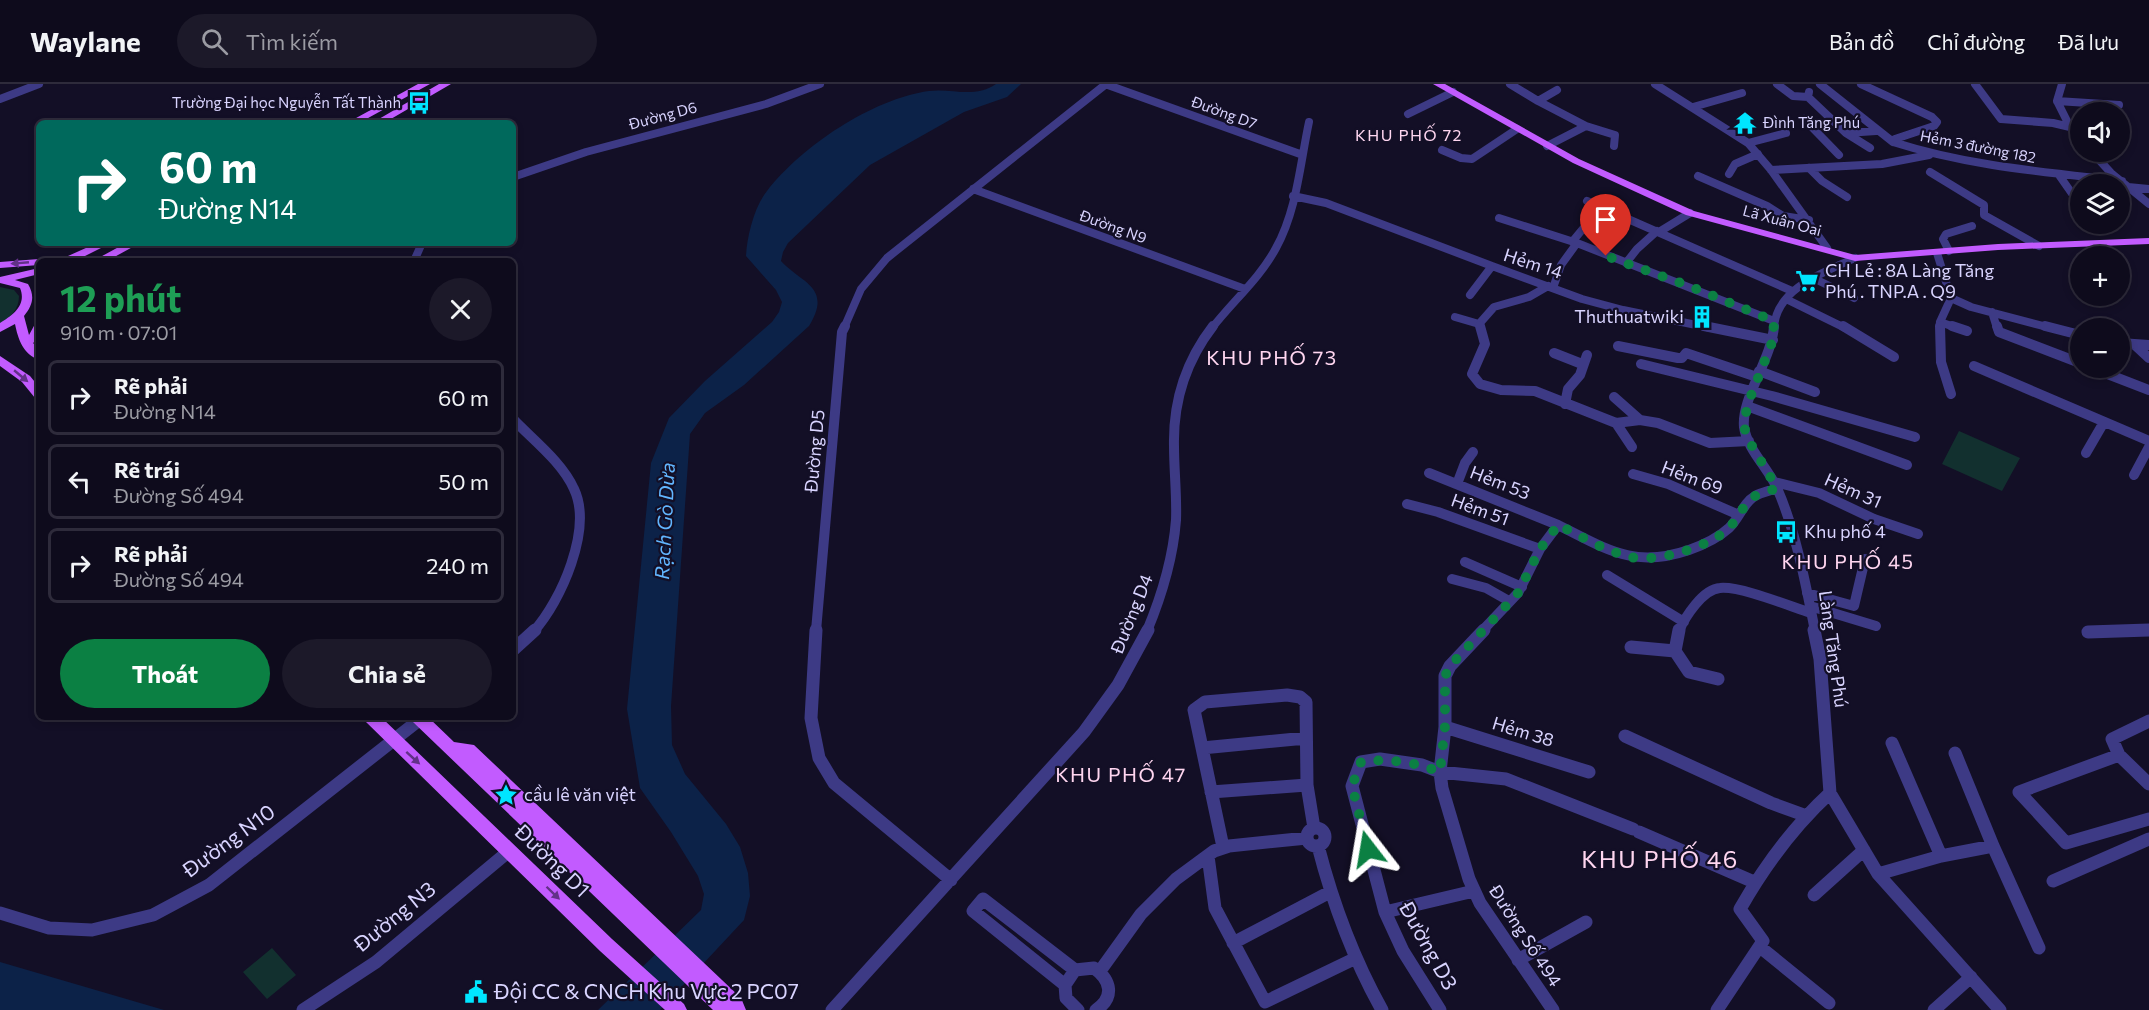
<!DOCTYPE html>
<html lang="vi">
<head>
<meta charset="utf-8">
<style>
  body { margin:0; font-family:Commissioner,sans-serif; background:#1c1929; color:#f1f3f6; height:100vh; display:flex; flex-direction:column; font-size:22px; white-space:nowrap }
  * { box-sizing:border-box; margin:0 }
  p { font-size:20px; color:#9b9ba3 }
  .icon { flex:none; width:33px; height:33px; fill:none; stroke:currentColor; stroke-width:2; stroke-linecap:round; stroke-linejoin:round }
  .map { position:relative; flex:1; overflow:hidden }
  .drawer { position:absolute; left:36px; top:174px; width:480px; height:462px; display:flex; flex-direction:column; background:#0e0b1c; border-radius:9px; box-shadow:0 3px 9px #0003,0 0 0 2px #2e2b3b }
  .drawer>* { flex:none }
  .banner { position:absolute; left:36px; top:36px; width:480px; height:126px; border-radius:9px; box-shadow:0 3px 9px #0003,0 0 0 2px #2e2b3b; background:#00695c; color:#fff; overflow:hidden }
  .tools { position:absolute; left:2070px; top:18px; display:grid; gap:12px }
  .tools a { display:grid; place-items:center; width:60px; height:60px; border-radius:50%; background:#0e0b1c; box-shadow:0 3px 9px #0003,0 0 0 2px #2e2b3b; font-size:30px }
  .pin { position:absolute; display:grid; place-items:center; width:51px; height:51px; color:#fff; margin:-62px -26px; border-radius:50% 50% 50% 0; rotate:-45deg; box-shadow:0 0 6px #0007 }
  .pin .icon { rotate:45deg }
  .me { position:absolute; width:66px; margin:-33px; rotate:346deg; stroke-linejoin:round; filter:drop-shadow(0 0 4px #0008) }
  .turn { display:flex; align-items:center; gap:21px; height:126px; padding:0 24px; font-size:27px }
  .turn .icon { width:78px; height:78px; stroke-width:2.5 }
  .turn b { display:block; font-size:42px; line-height:51px }
  .round { display:grid; place-items:center; flex:none; width:63px; height:63px; border-radius:32px; background:#1c1929 }
  .overview { display:flex; align-items:center; justify-content:space-between; height:102px; padding:0 24px }
  h1 { font-size:36px; font-weight:700; line-height:45px; color:#1e9e55 }
  .primary-button { display:flex; gap:12px; margin-top:auto; padding:12px 24px }
  .primary-button a { flex:1; height:69px; border-radius:36px; background:#0b8043; color:#fff; font-size:24px; font-weight:700; line-height:69px; text-align:center }
  .primary-button a+a { background:#1c1929; color:#f1f3f6 }
  ul { padding:0; list-style:none }
  li { display:flex; align-items:center; gap:18px; height:75px; margin:0 12px 9px; padding:0 12px; border:3px solid #2e2b3b; border-radius:9px }
  li div { flex:1 }
  li b { display:block; font-size:22px }
  li em { font-style:normal }
  header { display:flex; align-items:center; gap:36px; box-sizing:border-box; height:84px; padding:0 30px; background:#0e0b1c; border-bottom:2px solid #2e2b3b }
  header strong { font-size:28px }
  nav { display:flex; gap:33px; margin-inline-start:auto; font-size:21px }
  .search { width:420px; height:54px; background:#1c1929; display:flex; align-items:center; gap:15px; box-sizing:border-box; padding:0 21px; border-radius:33px; color:#9b9ba3; font-size:22px }
  .map>svg:first-child { display:block }
  .green { fill:#12302f }
  .water { fill:#0c2248 }
  .lines { fill:none; stroke-linecap:round; stroke-linejoin:round }
  .minor-far2 { stroke:#3d3a85; stroke-width:8 }
  .minor-far1 { stroke:#3d3a85; stroke-width:10 }
  .minor { stroke:#3d3a85; stroke-width:13 }
  .major { fill:#c25bff; fill-rule:evenodd }
  .oneway { fill:#623188 }
  .route { stroke:#0b8043; stroke-width:10; stroke-dasharray:0 18 }
  .labels { text-anchor:middle; stroke-width:4.5; stroke-linejoin:round; paint-order:stroke }
  .far-poi-label { font-size:15px; fill:#d9d4ff; stroke:#130f26; text-anchor:end }
  .far-street-label { font-size:15px; fill:#d9d4ff; stroke:#130f26 }
  .far-neighbourhood-label { font-size:16px; letter-spacing:1.5px; fill:#ffd6f0; stroke:#130f26 }
  .street-label { font-size:18px; fill:#d9d4ff; stroke:#130f26 }
  .poi-label { font-size:18px; fill:#d9d4ff; stroke:#130f26; text-anchor:start }
  .neighbourhood-label { font-size:20px; letter-spacing:1.5px; fill:#ffd6f0; stroke:#130f26 }
  .water-label { font-size:20px; font-style:italic; fill:#62b6ff; stroke:#130f26 }
  .near-street-label { font-size:21px; fill:#d9d4ff; stroke:#130f26 }
  .near-poi-label { font-size:21px; fill:#d9d4ff; stroke:#130f26; text-anchor:start }
  .near-neighbourhood-label { font-size:24px; letter-spacing:1.5px; fill:#ffd6f0; stroke:#130f26 }
</style>
</head>
<body>
<header>
<strong>Waylane</strong>
<div class="search"><svg class="icon" aria-label="search" viewBox="0 0 24 24"><circle cx="10" cy="10" r="6"/><path d="M15 15l6 6"/></svg>Tìm kiếm</div>
<nav><a>Bản đồ</a><a>Chỉ đường</a><a>Đã lưu</a></nav>
</header>
<div class="map">
<svg width="2149" height="926" viewBox="0 0 2149 926">
  <rect width="100%" height="100%" fill="#130f26"/>
  <path class="green" d="M 0,203 L 14,206 L 19,212 C 19,225 11,233 0,240 Z
    M 1959,347 L 2020,374 L 2002,407 L 1942,380 Z
    M 272,864 L 296,891 L 267,915 L 243,888 Z"/>
  <path class="water" d="M 996,0 L 1021,0 L 1007,13 L 964,28 L 870,81 L 788,159 L 783,168 L 781,177 C 801,199 833,203 809,242 L 744,301 L 705,329 L 690,350 L 671,622 L 672,661 L 685,690 L 726,740 L 740,763 L 748,789 L 750,812 L 744,836 L 660,926 L 598,926 L 701,826 L 704,810 L 698,792 L 671,748 L 640,704 L 627,625 L 651,379 L 669,334 L 705,297 L 772,238 L 779,228 L 782,218 L 776,206 L 746,172 C 747,153 754,123 767,107 C 802,62 872,15 929,7 C 953,4 974,15 996,0 Z
    M 0,878 L 164,926 L 0,926 Z"/>
  <g class="lines">
    <path class="minor-far2" d="M 1105,0 L 1300,70
      M 1510,0 L 1538,17
      M 1655,0 L 1748,59 L 1771,86 L 1827,164
      M 1777,0 L 1793,12 L 1808,13
      M 1820,0 L 1893,58
      M 1861,0 L 1932,33 L 1937,38 L 1934,42 L 1895,55 L 1893,58 C 1968,82 2044,88 2122,97
      M 1975,0 L 2001,35 L 2053,39 L 2070,43
      M 2062,0 L 2057,17 L 2070,43 L 2080,56
      M 1809,8 L 1808,13 L 1846,49 L 1876,47
      M 0,15 L 39,0
      M 2057,17 L 2119,21
      M 1693,23 L 1742,9
      M 1408,30 L 1453,8
      M 1804,35 L 1839,71
      M 1586,42 L 1615,51 L 1614,62
      M 1846,49 L 1870,64
      M 1748,59 L 1786,49
      M 1547,62 L 1586,42 L 1538,17 L 1557,6
      M 1442,66 L 1461,74 L 1472,75 L 1517,45
      M 2092,68 L 2111,89 L 2149,120
      M 1809,84 L 1822,97 L 1847,113
      M 1771,86 L 1882,80 L 1929,71
      M 1930,88 L 1984,121 L 1984,131 L 2039,162
      M 1729,90 L 1735,80 L 1758,70
      M 2059,91 L 2080,121
      M 1698,92 L 1767,122 L 1783,132 L 1809,136
      M 513,93 L 586,68 L 766,20 L 820,0
      M 2128,103 L 2149,105
      M 973,105 L 1245,205
      M 1293,112 L 1326,119 L 1492,182
      M 1587,117 L 1792,207
      M 1499,134 L 1577,159 L 1774,237
      M 1659,148 L 1690,129
      M 1572,158 L 1601,123
      M 1949,167 L 1943,155 L 1946,150 L 1972,142
      M 1937,169 L 1951,214 L 1971,223 L 2051,244
      M 414,177 L 422,159
      M 1626,179 L 1637,165 L 1657,147
      M 1813,194 L 1854,214
      M 1553,204 L 1561,181 L 1577,159
      M 1470,211 L 1492,182 L 1582,215 L 1623,226 L 1711,244
      M 1951,214 L 1940,238 L 1957,244
      M 1786,215 L 1845,244
      M 1992,228 L 1997,244
      M 1455,233 L 1479,240 L 1481,244
      M 1940,238 L 1940,244
      M 1479,240 L 1494,223 L 1529,213 L 1548,202
      M 844,244 L 861,205 L 887,174 L 1106,0
      M 1212,244 C 1233,217 1260,194 1276,164 C 1297,126 1300,80 1309,38
      M 1774,244 C 1776,204 1825,188 1855,174"/>
    <path class="minor-far1" d="M 1480,242 L 1485,260 L 1472,290 L 1480,300 L 1501,306 L 1535,307 L 1616,339 L 1640,336 L 1658,339 L 1710,359 L 1749,357
      M 1704,242 L 1773,256
      M 1774,242 C 1772,275 1741,314 1744,343 C 1747,365 1768,384 1777,404 C 1796,447 1806,502 1815,547
      M 1843,242 L 1894,273
      M 1940,242 L 1941,278 L 1951,310
      M 1952,242 L 1967,247
      M 1997,242 L 1999,248 L 2080,279
      M 2045,242 L 2080,251
      M 2120,259 L 2149,261
      M 2135,261 L 2149,274
      M 1618,262 L 1678,274 L 1682,274 L 1686,269 L 1757,293
      M 1554,269 L 1582,280
      M 1641,280 L 1772,312 L 1915,353
      M 1974,282 L 2149,357
      M 2092,284 L 2149,306
      M 1759,287 L 1815,308
      M 1614,313 L 1640,336
      M 1565,320 L 1568,305 L 1580,291 L 1587,271
      M 1747,322 L 1907,381
      M 513,335 C 533,356 562,378 574,405 C 593,445 561,517 534,547
      M 1616,339 L 1632,363
      M 2086,369 L 2104,338
      M 1429,389 L 1558,441
      M 1633,390 L 1668,400 L 1739,431
      M 2134,391 L 2149,363
      M 1774,398 L 1819,409 L 1874,435 L 1918,450
      M 1457,400 L 1465,379 L 1473,368
      M 1407,420 L 1438,428 L 1540,465
      M 1465,478 L 1522,503
      M 1607,491 L 1684,538
      M 1452,495 L 1486,504 L 1509,517
      M 1807,509 L 1854,522 L 1865,475
      M 1810,522 L 1876,542
      M 816,547 L 842,248 L 845,242
      M 1147,547 C 1162,511 1173,475 1176,436 C 1177,412 1174,387 1174,362 C 1173,318 1186,277 1213,242
      M 1482,547 L 1518,509 L 1540,465 L 1558,441 C 1607,465 1633,485 1689,466 C 1703,461 1718,454 1729,444 C 1739,435 1743,419 1755,412 C 1762,408 1770,407 1777,404
      M 1679,547 C 1685,533 1703,505 1720,504 C 1741,502 1789,522 1811,529
      M 2111,547 L 2149,546"/>
    <path class="minor" d="M 816,546 L 811,634 L 819,674 L 834,699 L 951,796
      M 1484,546 L 1450,582 L 1445,592 L 1445,643 L 1440,688 L 1442,704 L 1469,795 L 1480,819 L 1553,926
      M 1679,546 L 1675,567 L 1689,588 L 1718,595
      M 1814,546 L 1820,575 L 1830,709 L 1878,790 L 2000,926
      M 2088,548 L 2149,546
      M 1631,563 L 1675,567
      M 513,566 L 535,546
      M 2149,637 L 2112,655 L 2119,671 L 2149,700
      M 1445,643 L 1589,688
      M 1625,652 L 1771,719 L 1804,731
      M 1892,659 L 1941,772
      M 1202,664 L 1306,654
      M 1955,669 L 1993,762 L 2039,864
      M 2119,671 L 2019,708 L 2066,759 L 2149,735
      M 1211,708 L 1307,701
      M1307 753a9 9 0 1 1 18 0a9 9 0 1 1-18 0Z
      M 1639,748 L 1754,798
      M 1318,762 C 1333,820 1353,874 1382,926
      M 1223,763 L 1194,626 L 1205,618 L 1287,611 L 1300,613 L 1306,618 L 1307,701 L 1314,744
      M 1208,772 L 1215,824 L 1265,918 L 1356,874
      M 1878,790 L 1941,772 L 1993,762
      M 2053,797 L 2149,755
      M 1814,811 L 1864,766
      M 1385,828 L 1474,807
      M 0,829 L 49,844 L 92,846 L 153,831 L 209,801 L 423,633
      M 1233,859 L 1330,808
      M 1760,863 L 1829,919
      M 1518,876 L 1586,838
      M 1100,887 L 1141,830 L 1176,795 L 1214,767 L 1229,762 L 1307,754
      M 1065,901 L 973,827 L 983,815 L 1075,886
      M 303,926 L 376,878 L 509,767
      M 832,926 L 1084,648 L 1118,601 L 1148,546
      M 1078,926 L 1066,914 L 1065,901 L 1075,886 L 1094,884 C 1111,896 1115,913 1096,926
      M 1440,926 L 1403,867 L 1385,828 L 1352,702 L 1361,678 L 1380,675 L 1422,681 L 1440,688 L 1506,695 L 1633,745
      M 1717,926 L 1763,857 L 1740,825 C 1765,781 1793,743 1830,709
      M 1934,926 L 1971,893"/>
    <path class="major" d="M 418,0 L 430,0 L 359,39 L 347,39 Z
      M 439,0 L 451,0 L 384,39 L 372,39 Z
      M 1433,0 L 1445,0 L 1579,75 L 1694,127 L 1855,171 L 1998,160 L 2149,154 L 2149,160 L 1998,166 L 1855,177 L 1686,131 L 1573,79 Z
      M 97,159 L 111,159 L 75,177 L 45,177 L 50,174 L 68,172 Z
      M 126,159 L 140,159 L 107,177 L 93,177 Z
      M 39,175 L 44,177 L 39,177 L 39,181 L 0,184 L 0,178 Z
      M 39,184 L 39,190 L 15,196 L 28,200 C 35,212 33,221 24,232 L 29,251 L 35,240 L 39,239 L 39,254 L 33,259 L 39,265 L 39,276 C 23,270 18,255 15,240 L 0,248 L 0,239 C 13,231 27,221 20,204 L 0,199 L 0,193 Z
      M 0,272 L 30,292 L 39,303 L 39,315 L 35,314 L 22,298 L 0,282 Z
      M 363,633 L 381,633 L 612,855 L 684,920 L 687,926 L 665,926 L 600,867 L 366,638 Z
      M 410,633 L 428,633 L 454,658 L 474,661 L 741,914 L 746,926 L 713,926 L 413,638 Z"/>
  </g>
  <defs><path id="oneway-solid" d="M-6-.8H1V-3.2L6.5 0L1 3.2V.8H-6Z" transform="scale(1.5)"/></defs>
  <g class="oneway">
    <use href="#oneway-solid" transform="translate(20 179) rotate(175)"/>
    <use href="#oneway-solid" transform="translate(21 292) rotate(40)"/>
    <use href="#oneway-solid" transform="translate(413 674) rotate(42)"/>
    <use href="#oneway-solid" transform="translate(553 809) rotate(44)"/>
  </g>
  <g class="lines">
    <path class="route" d="M 1368,765 L 1352,702 L 1361,678 C 1388,674 1414,678 1440,688 L 1445,642 L 1445,592 L 1450,582 L 1518,509 L 1540,465 L 1558,441 C 1581,452 1605,467 1630,473 C 1656,479 1710,463 1729,444 C 1738,435 1744,419 1755,412 C 1762,409 1770,407 1777,404 L 1749,357 L 1744,343 L 1747,322 L 1773,256 L 1774,237 L 1689,202 L 1606,172"/>
  </g>
  <defs>
    <g id="bus-bare" transform="scale(1.8)"><path d="M-5-6H5V4H4V6H2V4H-2V6H-4V4H-5ZM-3.5-4V0h7V-4ZM-3.5 1.2v1.5H-2V1.2ZM2 1.2v1.5H3.5V1.2Z" fill="#00e5ff" stroke="#130f26" stroke-width="2.5" paint-order="stroke"/></g>
    <g id="temple-bare" transform="scale(1.8)"><path d="M0-6L5-2H3V0L6.5 2.5H4V6H1.5V3h-3V6H-4V2.5H-6.5L-3 0V-2H-5Z" fill="#00e5ff" stroke="#130f26" stroke-width="2.5" paint-order="stroke"/></g>
    <g id="supermarket-bare" transform="scale(1.8)"><path d="M-6-5.5h2.5l.6 2H6L4.5 2H-2.5L-4.4-4H-6ZM-1.5 3.2a1.3 1.3 0 1 0 .1 0ZM3 3.2a1.3 1.3 0 1 0 .1 0Z" fill="#00e5ff" stroke="#130f26" stroke-width="2.5" paint-order="stroke"/></g>
    <g id="building-bare" transform="scale(1.8)"><path d="M-4-6H4V6H1V3H-1V6H-4ZM-2.5-4.3h1.7v1.8h-1.7ZM.8-4.3h1.7v1.8H.8ZM-2.5-1h1.7V.8h-1.7ZM.8-1h1.7V.8H.8Z" fill="#00e5ff" stroke="#130f26" stroke-width="2.5" paint-order="stroke"/></g>
    <g id="sight-bare" transform="scale(1.8)"><path d="M0-6L1.8-2.2L6-1.7L2.9 1.2L3.7 5.4L0 3.3L-3.7 5.4L-2.9 1.2L-6-1.7L-1.8-2.2Z" fill="#00e5ff" stroke="#130f26" stroke-width="2.5" paint-order="stroke"/></g>
    <g id="civic-bare" transform="scale(1.8)"><path d="M-.6-6.5H3V-4.5H.6V-3L4-1V1h2V6H-6V1h2V-1L-.6-3ZM-1.2 2.5V6h2.4V2.5Z" fill="#00e5ff" stroke="#130f26" stroke-width="2.5" paint-order="stroke"/></g>
  </defs>
  <g fill-rule="evenodd">
    <use href="#bus-bare" x="419" y="19"/>
    <use href="#temple-bare" x="1745" y="39"/>
    <use href="#supermarket-bare" x="1807" y="197"/>
    <use href="#building-bare" x="1702" y="233"/>
    <use href="#bus-bare" x="1786" y="448"/>
    <use href="#sight-bare" x="506" y="711"/>
    <use href="#civic-bare" x="476" y="908"/>
  </g>
  <g class="labels">
    <g class="far-poi-label">
      <text x="401" y="24">Trường Đại học Nguyễn Tất Thành</text>
      <text x="1763" y="44" text-anchor="start">Đình Tăng Phú</text>
    </g>
    <g class="far-street-label">
      <text transform="translate(1224 29) rotate(20)" y="5">Đường D7</text>
      <text transform="translate(663 32) rotate(-15)" y="5">Đường D6</text>
      <text transform="translate(1978 63) rotate(11)" y="5">Hẻm 3 đường 182</text>
      <text transform="translate(1782 137) rotate(15)" y="5">Lã Xuân Oai</text>
      <text transform="translate(1113 143) rotate(20)" y="5">Đường N9</text>
    </g>
    <g class="far-neighbourhood-label">
      <text x="1409" y="57">KHU PHỐ 72</text>
    </g>
    <g class="street-label">
      <text transform="translate(1533 180) rotate(18)" y="6">Hẻm 14</text>
      <text transform="translate(815 367) rotate(-85)" y="6">Đường D5</text>
      <text transform="translate(1692 394) rotate(21)" y="6">Hẻm 69</text>
      <text transform="translate(1500 399) rotate(21)" y="6">Hẻm 53</text>
      <text transform="translate(1853 407) rotate(24)" y="6">Hẻm 31</text>
      <text transform="translate(1480 426) rotate(20)" y="6">Hẻm 51</text>
      <text transform="translate(1132 530) rotate(-68)" y="6">Đường D4</text>
      <text transform="translate(1833 565) rotate(82)" y="6">Làng Tăng Phú</text>
      <text transform="translate(1523 648) rotate(17)" y="6">Hẻm 38</text>
      <text transform="translate(1525 852) rotate(57)" y="6">Đường Số 494</text>
    </g>
    <g class="poi-label">
      <text x="1825" y="193">CH Lẻ : 8A Làng Tăng<tspan x="1825" dy="21">Phú . TNP.A . Q9</tspan></text>
      <text x="1684" y="239" text-anchor="end">Thuthuatwiki</text>
      <text x="1804" y="454">Khu phố 4</text>
      <text x="524" y="717">cầu lê văn việt</text>
    </g>
    <g class="neighbourhood-label">
      <text x="1272" y="281">KHU PHỐ 73</text>
      <text x="1848" y="485">KHU PHỐ 45</text>
      <text x="1121" y="698">KHU PHỐ 47</text>
    </g>
    <g class="water-label">
      <text transform="translate(665 437) rotate(-87)" y="7">Rạch Gò Dừa</text>
    </g>
    <g class="near-street-label">
      <text transform="translate(229 757) rotate(-36)" y="7">Đường N10</text>
      <text transform="translate(552 777) rotate(44)" y="7">Đường D1</text>
      <text transform="translate(395 833) rotate(-39)" y="7">Đường N3</text>
      <text transform="translate(1428 862) rotate(61)" y="7">Đường D3</text>
    </g>
    <g class="near-poi-label">
      <text x="494" y="915">Đội CC &amp; CNCH Khu Vực 2 PC07</text>
    </g>
    <g class="near-neighbourhood-label">
      <text x="1660" y="784">KHU PHỐ 46</text>
    </g>
  </g>
</svg>
<div class="tools">
<a><svg class="icon" aria-label="sound" viewBox="0 0 24 24"><path d="M4 9h4l5-4v14l-5-4H4zM17 9q2 3 0 6"/></svg></a>
<a><svg class="icon" aria-label="layers" viewBox="0 0 24 24"><path d="M12 4l9 5-9 5-9-5zM3 14l9 5 9-5"/></svg></a>
<a>+</a>
<a>−</a>
</div>
<div class="pin" style="left:1606px;top:172px;background:#d93025"><svg class="icon" aria-label="arrive" viewBox="0 0 24 24"><path d="M6 21V4h12l-3 4 3 4H6"/></svg></div>
<svg class="me" style="left:1368px;top:765px" viewBox="-20 -20 40 40"><path d="M0-17L14 15 0 8-14 15z" fill="#0b8043" stroke="#fff" stroke-width="4"/></svg>
<div class="banner">
<div class="turn"><svg class="icon" aria-label="right" viewBox="0 0 24 24"><path d="M7 20v-9h11M14 6l5 5-5 5"/></svg><div><b>60 m</b>Đường N14</div></div>
</div>
<section class="drawer">
<div class="overview"><div><h1>12 phút</h1><p>910 m · 07:01</p></div><a class="round"><svg class="icon" aria-label="close" viewBox="0 0 24 24"><path d="M6 6l12 12M18 6L6 18"/></svg></a></div>
<ul>
<li><svg class="icon" aria-label="right" viewBox="0 0 24 24"><path d="M7 20v-9h11M14 6l5 5-5 5"/></svg><div><b>Rẽ phải</b><p>Đường N14</p></div><em>60 m</em></li>
<li><svg class="icon" aria-label="left" viewBox="0 0 24 24"><path d="M17 20v-9H6M10 6l-5 5 5 5"/></svg><div><b>Rẽ trái</b><p>Đường Số 494</p></div><em>50 m</em></li>
<li><svg class="icon" aria-label="right" viewBox="0 0 24 24"><path d="M7 20v-9h11M14 6l5 5-5 5"/></svg><div><b>Rẽ phải</b><p>Đường Số 494</p></div><em>240 m</em></li>
</ul>
<div class="primary-button"><a>Thoát</a><a>Chia sẻ</a></div>
</section>
</div>
</body>
</html>
